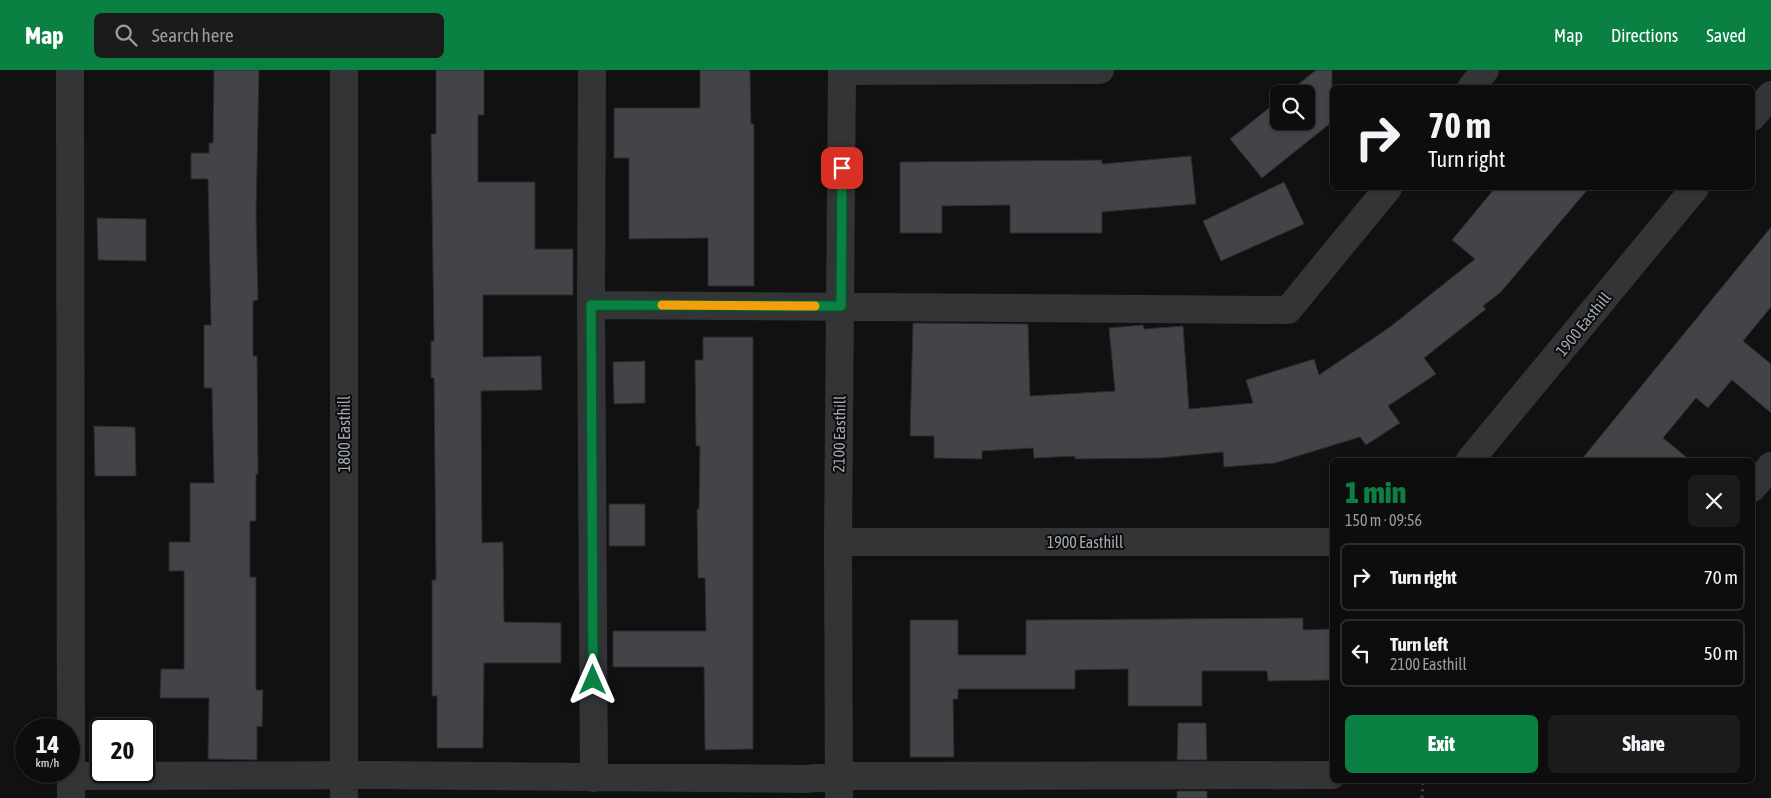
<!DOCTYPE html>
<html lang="en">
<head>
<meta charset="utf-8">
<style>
  body { margin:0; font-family:"Asap Condensed",sans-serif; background:#1b1b1c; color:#f1f3f6; height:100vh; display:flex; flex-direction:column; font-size:19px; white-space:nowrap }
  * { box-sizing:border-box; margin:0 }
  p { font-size:16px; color:#9a9c9e }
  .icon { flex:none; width:28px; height:28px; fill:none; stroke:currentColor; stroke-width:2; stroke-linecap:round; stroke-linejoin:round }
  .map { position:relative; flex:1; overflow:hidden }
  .sheet { position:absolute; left:1330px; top:388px; width:425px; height:325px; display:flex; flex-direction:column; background:#0d0d0e; border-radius:8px; box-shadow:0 1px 4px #0004,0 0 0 1px #2d2d2e }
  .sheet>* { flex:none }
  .hud { position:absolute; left:1330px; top:15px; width:425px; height:105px; border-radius:8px; box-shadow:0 1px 4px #0004,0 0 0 1px #2d2d2e; background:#0d0d0e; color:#f1f3f6; overflow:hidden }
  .fabs { position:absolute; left:1270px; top:15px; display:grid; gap:10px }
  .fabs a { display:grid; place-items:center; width:45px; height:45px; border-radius:8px; background:#0d0d0e; box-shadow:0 1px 4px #0004,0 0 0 1px #2d2d2e; font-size:25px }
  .speed { position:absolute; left:15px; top:648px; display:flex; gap:10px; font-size:25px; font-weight:700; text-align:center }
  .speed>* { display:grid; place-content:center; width:65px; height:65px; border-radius:50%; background:#0d0d0e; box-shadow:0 1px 4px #0004,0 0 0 1px #2d2d2e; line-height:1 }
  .speed small { font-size:12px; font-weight:400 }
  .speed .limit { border:2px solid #111; border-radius:8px; background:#fff; color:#111 }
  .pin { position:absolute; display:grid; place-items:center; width:42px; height:42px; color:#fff; margin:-21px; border-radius:10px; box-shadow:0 2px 8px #0006 }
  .me { position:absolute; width:55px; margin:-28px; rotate:0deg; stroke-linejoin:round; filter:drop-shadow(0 0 4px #0008) }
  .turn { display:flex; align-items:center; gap:18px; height:105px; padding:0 15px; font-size:22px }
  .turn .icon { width:65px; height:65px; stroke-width:2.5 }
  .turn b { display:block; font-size:35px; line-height:42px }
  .round { display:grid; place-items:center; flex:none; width:52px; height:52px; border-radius:8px; background:#1b1b1c }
  .headline { display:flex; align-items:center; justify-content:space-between; height:85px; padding:0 15px }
  h1 { font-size:30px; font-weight:800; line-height:38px; color:#0b8043 }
  .primary-button { display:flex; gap:10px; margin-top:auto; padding:10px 15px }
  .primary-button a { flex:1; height:58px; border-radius:8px; background:#0b8043; color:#fff; font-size:20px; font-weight:800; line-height:58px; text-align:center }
  .primary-button a+a { background:#1b1b1c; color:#f1f3f6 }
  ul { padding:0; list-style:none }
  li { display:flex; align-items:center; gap:15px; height:68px; margin:0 10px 8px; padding:0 5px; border:2px solid #2d2d2e; border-radius:8px }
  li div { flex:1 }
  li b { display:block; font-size:19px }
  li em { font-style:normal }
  header { display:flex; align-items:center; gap:30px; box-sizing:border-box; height:70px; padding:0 25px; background:#0b8043; color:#fff }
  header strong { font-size:24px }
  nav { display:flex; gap:28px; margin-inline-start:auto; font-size:18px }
  .search { width:350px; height:45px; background:#1b1b1c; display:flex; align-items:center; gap:12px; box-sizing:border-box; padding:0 18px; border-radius:8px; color:#9a9c9e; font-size:19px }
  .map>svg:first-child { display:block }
  .building { fill:#434447; stroke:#2b2b2e }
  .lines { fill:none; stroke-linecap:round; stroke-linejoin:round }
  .path { stroke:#383b3d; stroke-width:3; stroke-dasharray:2.5 4; stroke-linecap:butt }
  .minor { stroke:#323436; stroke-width:28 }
  .route-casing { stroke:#07532c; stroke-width:12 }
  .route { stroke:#0b8043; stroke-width:9 }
  .slow { stroke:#f59e0b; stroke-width:9 }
  .labels { text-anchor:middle; stroke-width:4; stroke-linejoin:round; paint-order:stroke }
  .street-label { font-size:16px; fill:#a4aab1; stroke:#0c0c0d }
</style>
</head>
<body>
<header>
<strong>Map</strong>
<div class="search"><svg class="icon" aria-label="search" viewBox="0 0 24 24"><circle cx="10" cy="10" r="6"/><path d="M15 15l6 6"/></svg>Search here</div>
<nav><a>Map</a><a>Directions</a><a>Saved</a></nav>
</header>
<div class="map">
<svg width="1771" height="728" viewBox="0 0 1771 728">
  <rect width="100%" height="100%" fill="#111112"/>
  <path class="building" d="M 214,0 L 259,0 L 256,144 L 258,230 L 253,231 L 253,286 L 257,286 L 258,404 L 256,404 L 256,451 L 250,451 L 250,507 L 256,507 L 256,620 L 263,620 L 262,657 L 257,656 L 257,690 L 208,689 L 209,628 L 160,628 L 161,599 L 184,599 L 184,501 L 169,501 L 169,472 L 190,472 L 190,413 L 214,413 L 212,318 L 204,318 L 204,255 L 211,255 L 208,109 L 191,109 L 191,83 L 209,83 L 209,73 L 213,73 Z
    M 436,0 L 484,0 L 484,45 L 478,45 L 478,112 L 535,112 L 535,179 L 573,179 L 573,225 L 483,225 L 483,287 L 541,286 L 542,320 L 481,321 L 482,473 L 503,472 L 504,552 L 561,553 L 561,593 L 484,593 L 483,678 L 437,678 L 437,626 L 432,626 L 432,510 L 436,510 L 434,308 L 431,308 L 431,271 L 434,271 L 431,64 L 436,64 Z
    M 700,0 L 750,0 L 751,54 L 754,54 L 754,216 L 708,216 L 708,168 L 629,169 L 629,88 L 614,88 L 614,38 L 700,38 Z
    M 1316,0 L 1332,0 L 1332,52 L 1262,108 L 1230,69 L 1279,30 L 1279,51 L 1306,51 L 1306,24 L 1286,24 Z
    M 1191,86 L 1196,134 L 1102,142 L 1102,163 L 1010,163 L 1010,135 L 942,136 L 942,163 L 900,163 L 900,92 L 1102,90 L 1102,94 Z
    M 1284,112 L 1304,154 L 1221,191 L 1203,151 Z
    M 1495,118 L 1589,118 L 1500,223 L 1483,236 L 1486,239 L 1424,288 L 1436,304 L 1388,336 L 1400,353 L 1366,375 L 1360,367 L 1275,393 L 1224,397 L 1223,382 L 1160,388 L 1075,389 L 1075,386 L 1034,388 L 1033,378 L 982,381 L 982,389 L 934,388 L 934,366 L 910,366 L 913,253 L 1028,254 L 1030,326 L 1115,321 L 1109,258 L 1143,255 L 1144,259 L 1183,256 L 1189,339 L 1253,333 L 1246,310 L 1314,289 L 1319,305 L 1390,257 L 1475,189 L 1452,170 Z
    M 97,148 L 146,149 L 146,191 L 98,190 Z
    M 1771,157 L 1771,237 L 1743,271 L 1771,294 L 1771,343 L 1732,310 L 1708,338 L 1696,328 L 1663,368 L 1690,390 L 1581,390 Z
    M 703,267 L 753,267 L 753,679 L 705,680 L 704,597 L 613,597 L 613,561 L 706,561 L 705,508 L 698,508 L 697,439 L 699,439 L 700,376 L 696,376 L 695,290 L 703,290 Z
    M 645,291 L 645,333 L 614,334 L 613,292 Z
    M 94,356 L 135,357 L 136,406 L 95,406 Z
    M 609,434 L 645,434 L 645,476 L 609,476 Z
    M 1303,548 L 1303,560 L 1332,559 L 1332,610 L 1268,611 L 1267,601 L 1202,601 L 1202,636 L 1128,636 L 1128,599 L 1075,600 L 1075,619 L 958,619 L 958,629 L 953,629 L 954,687 L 910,687 L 910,550 L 958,550 L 958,585 L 1026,585 L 1026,550 Z
    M 1178,653 L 1206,653 L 1207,690 L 1177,690 Z
    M 1177,721 L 1207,721 L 1207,728 L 1177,728 Z"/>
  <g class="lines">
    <path class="path" d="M 1422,728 L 1423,710"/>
    <path class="minor" d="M 70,0 L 71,728
      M 592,0 L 591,235 L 594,708
      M 842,1 L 1100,0
      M 1471,18 L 1485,0
      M 1752,47 L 1771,25
      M 591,235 L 1288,240 L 1388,118
      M 1470,390 L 1695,118
      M 1752,418 L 1771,396
      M 838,472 L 1332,472
      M 71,706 L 377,705 L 805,709 L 839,706 L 1332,705
      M 344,728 L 344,0
      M 839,728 L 838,472 L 842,0"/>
  </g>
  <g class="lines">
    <g class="route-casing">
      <path id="route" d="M 593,610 L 591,235 L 841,236 L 842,98"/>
    </g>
    <use href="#route" class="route"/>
    <path class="slow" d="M 662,235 L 815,236"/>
  </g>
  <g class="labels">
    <g class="street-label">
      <text transform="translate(1583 254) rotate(-51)" y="6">1900 Easthill</text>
      <text transform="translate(344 364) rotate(-90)" y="6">1800 Easthill</text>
      <text transform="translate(839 364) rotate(-89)" y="6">2100 Easthill</text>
      <text x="1085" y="478">1900 Easthill</text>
    </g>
  </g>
</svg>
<div class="fabs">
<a><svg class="icon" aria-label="search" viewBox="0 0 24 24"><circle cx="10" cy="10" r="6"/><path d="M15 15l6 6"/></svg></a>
</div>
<div class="speed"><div>14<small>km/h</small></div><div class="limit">20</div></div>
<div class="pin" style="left:842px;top:98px;background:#d93025"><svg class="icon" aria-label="arrive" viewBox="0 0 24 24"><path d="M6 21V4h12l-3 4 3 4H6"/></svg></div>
<svg class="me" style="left:593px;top:610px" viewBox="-20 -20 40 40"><path d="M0-17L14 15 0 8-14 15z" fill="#0b8043" stroke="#fff" stroke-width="4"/></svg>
<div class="hud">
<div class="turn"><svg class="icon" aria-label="right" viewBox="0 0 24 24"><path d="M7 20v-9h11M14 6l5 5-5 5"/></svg><div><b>70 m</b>Turn right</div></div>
</div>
<section class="sheet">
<div class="headline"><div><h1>1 min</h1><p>150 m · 09:56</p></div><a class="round"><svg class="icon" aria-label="close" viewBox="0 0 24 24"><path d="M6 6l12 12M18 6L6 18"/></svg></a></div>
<ul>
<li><svg class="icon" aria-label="right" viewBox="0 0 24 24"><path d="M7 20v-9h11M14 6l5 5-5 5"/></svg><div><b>Turn right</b></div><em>70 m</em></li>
<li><svg class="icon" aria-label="left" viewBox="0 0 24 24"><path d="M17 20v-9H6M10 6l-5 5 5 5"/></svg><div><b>Turn left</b><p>2100 Easthill</p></div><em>50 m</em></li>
</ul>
<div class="primary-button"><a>Exit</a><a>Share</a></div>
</section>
</div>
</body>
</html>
